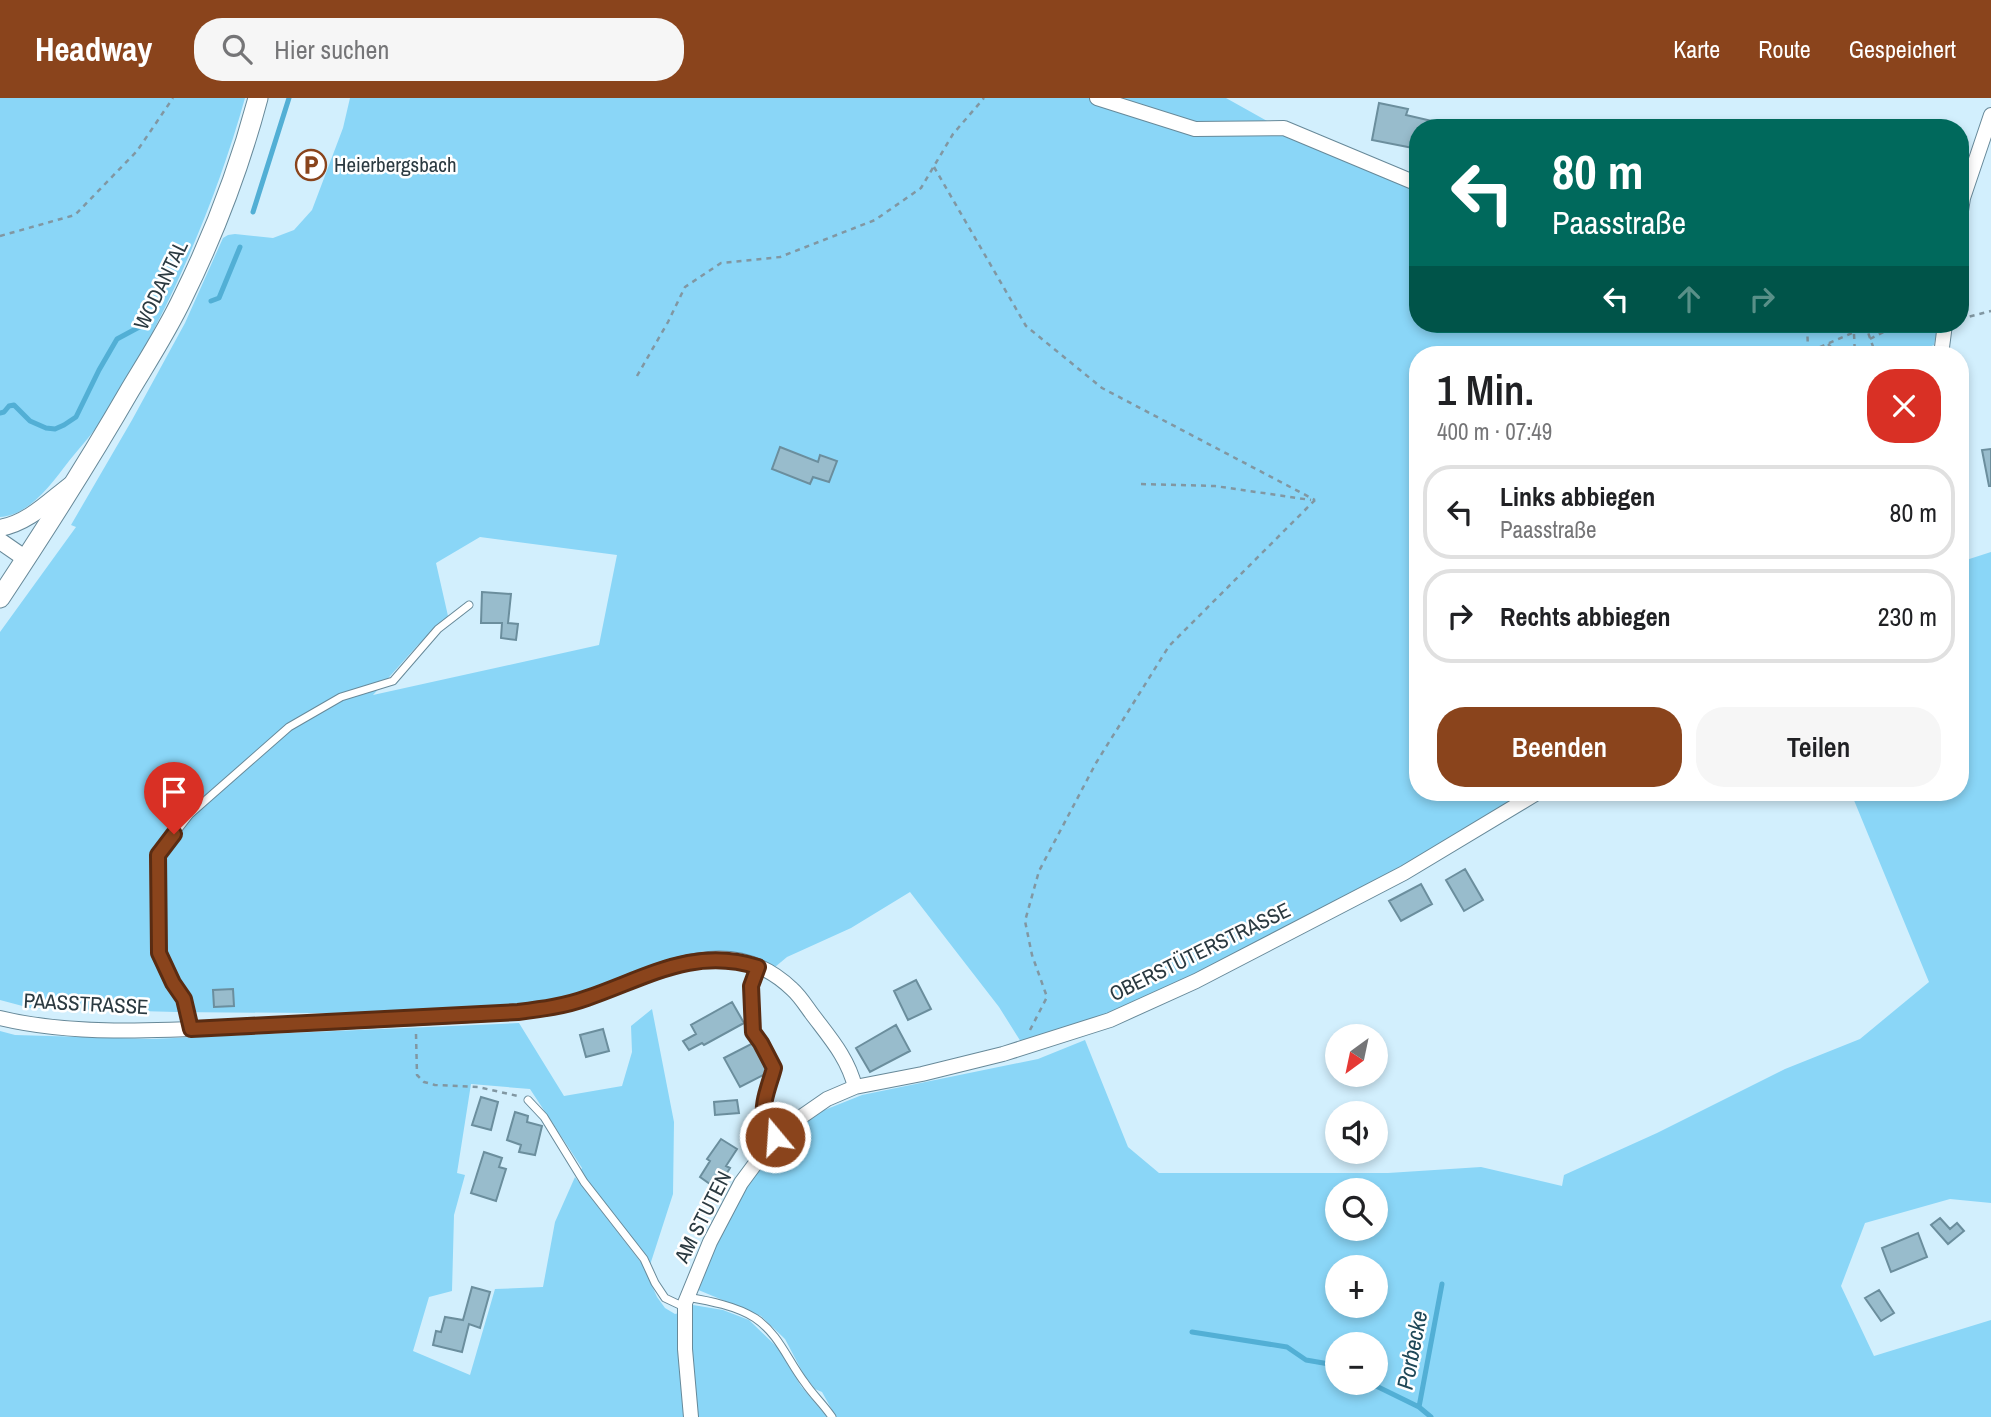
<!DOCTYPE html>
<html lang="de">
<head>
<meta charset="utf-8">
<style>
  body { margin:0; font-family:"Archivo Narrow",sans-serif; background:#f6f6f6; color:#202124; height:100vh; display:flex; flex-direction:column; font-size:26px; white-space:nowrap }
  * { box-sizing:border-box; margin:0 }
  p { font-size:23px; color:#757577 }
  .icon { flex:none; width:38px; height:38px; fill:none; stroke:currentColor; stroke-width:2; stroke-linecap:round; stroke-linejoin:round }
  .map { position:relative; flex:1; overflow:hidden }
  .panel { position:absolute; left:1409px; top:248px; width:560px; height:455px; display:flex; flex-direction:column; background:#fff; border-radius:28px; box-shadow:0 4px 10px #0003 }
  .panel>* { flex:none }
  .banner { position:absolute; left:1409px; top:21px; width:560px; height:214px; border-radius:28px; box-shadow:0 4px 10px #0003; background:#00695c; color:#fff; overflow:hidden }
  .needle { width:46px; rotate:213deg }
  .controls { position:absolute; left:1325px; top:926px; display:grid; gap:14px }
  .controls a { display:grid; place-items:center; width:63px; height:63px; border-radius:50%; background:#fff; box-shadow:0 4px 10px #0003; font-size:35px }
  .pin { position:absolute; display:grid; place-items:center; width:60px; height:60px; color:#fff; margin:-72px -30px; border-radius:50% 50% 50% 0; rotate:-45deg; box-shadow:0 0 7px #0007 }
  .pin .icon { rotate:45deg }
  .me { position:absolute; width:77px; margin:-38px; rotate:342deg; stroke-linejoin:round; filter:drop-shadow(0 0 5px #0008) }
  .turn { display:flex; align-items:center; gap:24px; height:147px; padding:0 28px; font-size:32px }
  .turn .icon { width:91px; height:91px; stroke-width:2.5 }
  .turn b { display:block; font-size:49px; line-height:60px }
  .lanes { display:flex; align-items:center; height:66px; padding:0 28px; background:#0003; justify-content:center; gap:35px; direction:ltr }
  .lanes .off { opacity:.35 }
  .round { display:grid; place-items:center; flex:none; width:74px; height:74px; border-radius:28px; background:#f6f6f6 }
  .overview { display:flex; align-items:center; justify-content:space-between; height:119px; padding:0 28px }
  h1 { font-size:42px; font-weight:600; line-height:52px }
  .action { display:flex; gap:14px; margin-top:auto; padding:14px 28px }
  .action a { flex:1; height:80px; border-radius:28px; background:#8a441c; color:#fff; font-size:28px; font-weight:600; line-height:80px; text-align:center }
  .action a+a { background:#f6f6f6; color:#202124 }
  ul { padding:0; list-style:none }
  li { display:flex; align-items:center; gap:21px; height:94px; margin:0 14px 10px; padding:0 14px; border:4px solid #e0e0e0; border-radius:28px }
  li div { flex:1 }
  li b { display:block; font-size:26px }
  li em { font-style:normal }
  header { display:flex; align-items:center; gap:42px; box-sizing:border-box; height:98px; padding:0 35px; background:#8a441c; color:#fff }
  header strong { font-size:33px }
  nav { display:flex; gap:38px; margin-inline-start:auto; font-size:24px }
  .search { width:490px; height:63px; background:#f6f6f6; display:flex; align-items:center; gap:18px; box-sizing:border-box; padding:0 24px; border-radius:28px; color:#757577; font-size:26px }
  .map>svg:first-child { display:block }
  .green { fill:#8ad6f7; fill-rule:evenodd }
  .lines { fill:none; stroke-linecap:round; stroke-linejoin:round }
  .stream { stroke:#52afd5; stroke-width:5 }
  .building { fill:#98bccc; stroke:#6b8e9d; stroke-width:2 }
  .service-casing { stroke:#678999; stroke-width:9 }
  .minor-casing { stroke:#678999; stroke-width:16 }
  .tertiary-casing { stroke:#678999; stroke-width:18 }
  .secondary-casing { stroke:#678999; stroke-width:21 }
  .path { stroke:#8197a2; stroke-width:2.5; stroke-dasharray:5 5; stroke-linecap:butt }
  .service { stroke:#fff; stroke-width:7 }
  .minor { stroke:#fff; stroke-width:14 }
  .tertiary { stroke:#fff; stroke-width:16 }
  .secondary { stroke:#fff; stroke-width:19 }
  .route-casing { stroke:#5a2c12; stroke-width:18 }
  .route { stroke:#8a441c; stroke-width:12 }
  .labels { text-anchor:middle; stroke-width:5; stroke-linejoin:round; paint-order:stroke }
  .poi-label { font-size:21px; fill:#2b3a41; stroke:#fff; text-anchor:start }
  .street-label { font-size:21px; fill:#2b3a41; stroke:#fff }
  .water-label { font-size:23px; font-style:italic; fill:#1f4858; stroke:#fff }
</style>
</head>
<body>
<header>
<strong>Headway</strong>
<div class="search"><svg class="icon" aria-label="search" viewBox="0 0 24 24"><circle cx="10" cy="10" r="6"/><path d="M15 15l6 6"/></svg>Hier suchen</div>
<nav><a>Karte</a><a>Route</a><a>Gespeichert</a></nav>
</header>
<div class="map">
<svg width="1991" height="1319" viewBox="0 0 1991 1319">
  <rect width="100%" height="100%" fill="#d2effd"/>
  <path class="green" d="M 0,0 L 245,0 C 215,107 169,213 111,308 C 99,328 83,346 69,363 C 52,385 30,417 0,419 Z
    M 350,0 L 1226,0 L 1285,33 L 1417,88 L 1418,226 L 1938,226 L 1934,247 L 1909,257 L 1418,257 L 1418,695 L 1524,695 L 1400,772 L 1194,877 L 1108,918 L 1021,944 L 999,909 L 910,794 L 851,830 L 787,859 L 775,869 L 759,860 L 703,853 L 586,899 L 512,911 L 429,916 L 176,914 L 30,910 L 0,902 L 0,534 L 76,429 L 71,427 L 132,322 L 185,225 L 223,140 L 228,137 L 235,136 L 273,140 L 294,132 L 312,112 L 343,30 ZM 480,439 L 617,457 L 599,547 L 373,597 L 417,548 L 448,518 L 436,465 Z
    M 1991,454 L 1991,1105 L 1950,1101 L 1865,1125 L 1841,1188 L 1874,1258 L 1991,1222 L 1991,1319 L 836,1319 L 822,1294 L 815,1291 L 804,1277 L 785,1241 L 761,1218 L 696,1191 L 718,1141 L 745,1090 L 780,1045 L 822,1013 L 862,997 L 1038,961 L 1085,942 L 1128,1049 L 1159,1075 L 1388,1075 L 1481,1069 L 1562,1088 L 1564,1077 L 1657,1035 L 1785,971 L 1860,941 L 1929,884 L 1851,695 L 1960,695 L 1960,464 ZM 1337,1092 L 1376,1092 L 1376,1130 L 1337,1130 ZM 1337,1169 L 1376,1169 L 1376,1208 L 1337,1208 ZM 1337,1246 L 1376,1246 L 1376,1284 L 1337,1284 Z
    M 652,911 L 674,1024 L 673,1096 L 650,1167 L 625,1131 L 606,1110 L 580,1073 L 582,1070 L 530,991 L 471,986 L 457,1075 L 465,1077 L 454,1117 L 452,1193 L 429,1199 L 413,1253 L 470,1277 L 495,1191 L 543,1189 L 555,1124 L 575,1079 L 643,1167 L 657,1199 L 665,1210 L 675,1216 L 679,1215 L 678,1243 L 685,1319 L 0,1319 L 0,933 L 15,937 L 152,941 L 519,925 L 564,998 L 622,988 L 632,954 L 631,928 Z
    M 693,1207 L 723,1212 L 749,1222 L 777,1249 L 801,1288 L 827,1319 L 697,1319 L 689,1239 Z"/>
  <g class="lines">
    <path class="stream" d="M 253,114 L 289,0
      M 211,203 L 219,200 L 240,149
      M 0,315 L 4,314 L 9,308 L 14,307 L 30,323 L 46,330 L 55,331 L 64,327 L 76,319 L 99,272 L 117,241 L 143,227
      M 1192,1234 L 1287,1249 L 1306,1262 L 1329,1266 L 1337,1270
      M 1368,1284 L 1419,1309
      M 1431,1319 L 1419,1309 L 1442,1186"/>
  </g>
  <path class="building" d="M 1379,5 L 1408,11 L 1406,17 L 1432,23 L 1431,30 L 1418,30 L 1418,51 L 1372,42 Z
    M 780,349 L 818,364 L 820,357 L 837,363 L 829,384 L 813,379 L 810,386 L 772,371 Z
    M 1991,351 L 1991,388 L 1989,388 L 1982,352 Z
    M 482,494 L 511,496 L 508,525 L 518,526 L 516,542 L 501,540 L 502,525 L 481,525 Z
    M 1465,771 L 1483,802 L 1464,813 L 1446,782 Z
    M 1421,786 L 1432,806 L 1401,823 L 1389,803 Z
    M 916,882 L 931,911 L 908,922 L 894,893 Z
    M 233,891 L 234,908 L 214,909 L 213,892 Z
    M 732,904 L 744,925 L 704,947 L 702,945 L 689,952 L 683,943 L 696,936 L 691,927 Z
    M 896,927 L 910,953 L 870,974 L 856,950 Z
    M 603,931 L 609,953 L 586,959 L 580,937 Z
    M 755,944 L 771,973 L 740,989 L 724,960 Z
    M 481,999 L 498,1004 L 491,1032 L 472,1027 Z
    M 737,1002 L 739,1015 L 715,1017 L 714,1004 Z
    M 515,1014 L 528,1018 L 527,1024 L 542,1028 L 535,1057 L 519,1054 L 521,1047 L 507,1042 Z
    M 721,1041 L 737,1051 L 726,1068 L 730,1070 L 717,1091 L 700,1079 L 710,1063 L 707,1061 Z
    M 484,1054 L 502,1060 L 499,1069 L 506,1071 L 496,1103 L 471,1095 Z
    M 1940,1120 L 1950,1131 L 1957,1125 L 1964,1133 L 1948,1146 L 1931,1127 Z
    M 1918,1135 L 1927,1159 L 1891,1174 L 1882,1150 Z
    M 472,1189 L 490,1194 L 480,1230 L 469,1226 L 462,1254 L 433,1247 L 436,1233 L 441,1234 L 445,1219 L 463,1222 Z
    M 1879,1192 L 1894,1215 L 1881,1223 L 1865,1200 Z"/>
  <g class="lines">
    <g class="service-casing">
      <path id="service" d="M 758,869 L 751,888 L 753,934 L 761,945 L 774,970 C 771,986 759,1009 765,1025 C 767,1030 772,1035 775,1039
        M 191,931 L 184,901 L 173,885 L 159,855 L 158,757 L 190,716 L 289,629 L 341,599 L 393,583 L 438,531 L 469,507
        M 528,1002 L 544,1019 L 584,1084 L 644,1161 L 655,1185 L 665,1200 L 684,1209
        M 687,1199 C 710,1203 736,1208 755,1220 C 779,1236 788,1263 805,1285 C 813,1297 824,1307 832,1319"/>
    </g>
    <g class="minor-casing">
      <path id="minor" d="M 1097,0 L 1195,31 L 1284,30 L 1418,86
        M 1960,119 L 1963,100 L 1991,17
        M 1941,257 L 1945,226
        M 0,920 C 78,939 171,932 251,928 C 340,924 429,920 518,914 C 542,911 564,908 587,900 C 654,877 728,829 792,891 C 800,898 806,908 812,916 C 830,940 848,960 855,989
        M 691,1319 L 685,1251 L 685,1205 L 710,1144 L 741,1085 L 775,1039 L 801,1019 L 827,1001 L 855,989 L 922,976 L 1003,956 L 1110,922 L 1196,883 L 1404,775 L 1537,695"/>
    </g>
    <g class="tertiary-casing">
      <path id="tertiary" d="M 0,430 C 28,425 48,404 70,387
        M 0,443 L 26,461"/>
    </g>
    <g class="secondary-casing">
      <path id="secondary" d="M 0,500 C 45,432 89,363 130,292 C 148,262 168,231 183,199 C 214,136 240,68 258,0"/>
    </g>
    <path class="path" d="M 934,69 L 1026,228 L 1102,290 L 1315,402
      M 0,138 L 75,117 L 137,53 L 173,0
      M 1960,221 L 1991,213
      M 1865,226 L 1876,257
      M 1854,236 L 1855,257
      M 1870,241 L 1899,226
      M 1828,246 L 1839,257
      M 1797,257 L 1808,251 L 1807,226
      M 1822,257 L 1818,250 L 1866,229
      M 637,278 L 668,224 L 685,189 L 721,165 L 780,159 L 875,122 L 921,90 L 953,36 L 984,0
      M 1141,386 L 1215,388 L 1311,402
      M 1030,932 L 1047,899 L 1032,857 L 1025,823 L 1039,773 L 1096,665 L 1169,548 L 1315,402
      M 416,936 L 417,977 L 424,984 L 435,987 L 478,989 L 518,998"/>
    <use href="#service" class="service"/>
    <use href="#minor" class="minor"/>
    <use href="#tertiary" class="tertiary"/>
    <use href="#secondary" class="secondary"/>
  </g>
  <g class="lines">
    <g class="route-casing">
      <path id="route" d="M 174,736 L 158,757 L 159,855 L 173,885 L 184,901 L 191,931 L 518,914 C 542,911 565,908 587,900 C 646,880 694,848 758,869 L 751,888 L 753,934 L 761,945 L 774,970 C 770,986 759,1009 766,1025 C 768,1030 772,1035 775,1039"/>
    </g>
    <use href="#route" class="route"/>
  </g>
  <defs>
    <g id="parking-ring" transform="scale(1.575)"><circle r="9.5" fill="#fff" stroke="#8a441c" stroke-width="1.5"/><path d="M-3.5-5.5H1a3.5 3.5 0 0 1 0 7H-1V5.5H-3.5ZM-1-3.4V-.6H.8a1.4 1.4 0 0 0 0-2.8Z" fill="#8a441c"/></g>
  </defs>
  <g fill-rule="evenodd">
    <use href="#parking-ring" x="311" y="67"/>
  </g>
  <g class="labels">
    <g class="poi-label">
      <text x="334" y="74">Heierbergsbach</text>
    </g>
    <g class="street-label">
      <text transform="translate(161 187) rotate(-64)" y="7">WODANTAL</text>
      <text transform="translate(1200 854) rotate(-26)" y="7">OBERSTÜTERSTRASSE</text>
      <text transform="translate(86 906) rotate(3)" y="7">PAASSTRASSE</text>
      <text transform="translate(703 1119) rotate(-63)" y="7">AM STUTEN</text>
    </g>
    <g class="water-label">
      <text transform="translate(1412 1252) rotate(-79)" y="8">Porbecke</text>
    </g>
  </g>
</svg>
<div class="controls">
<a><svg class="needle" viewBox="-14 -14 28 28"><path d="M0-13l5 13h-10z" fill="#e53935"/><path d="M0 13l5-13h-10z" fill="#757577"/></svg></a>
<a><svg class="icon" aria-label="sound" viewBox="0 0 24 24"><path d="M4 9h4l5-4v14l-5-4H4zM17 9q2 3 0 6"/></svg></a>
<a><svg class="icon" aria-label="search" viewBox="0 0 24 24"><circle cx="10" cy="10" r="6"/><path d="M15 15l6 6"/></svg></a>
<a>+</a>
<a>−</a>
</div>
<div class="pin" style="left:174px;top:736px;background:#d93025"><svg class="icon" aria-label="arrive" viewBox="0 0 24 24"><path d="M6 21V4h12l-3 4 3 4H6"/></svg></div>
<svg class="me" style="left:775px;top:1039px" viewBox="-20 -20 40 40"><circle r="17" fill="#8a441c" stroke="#fff" stroke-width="3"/><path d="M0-11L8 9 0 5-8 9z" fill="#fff"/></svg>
<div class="banner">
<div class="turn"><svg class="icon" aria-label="left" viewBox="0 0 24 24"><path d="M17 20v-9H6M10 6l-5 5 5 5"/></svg><div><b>80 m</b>Paasstraße</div></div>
<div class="lanes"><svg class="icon" aria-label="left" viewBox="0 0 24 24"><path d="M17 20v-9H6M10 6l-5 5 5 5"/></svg><svg class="icon off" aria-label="ahead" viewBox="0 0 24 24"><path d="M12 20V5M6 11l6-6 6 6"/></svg><svg class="icon off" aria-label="right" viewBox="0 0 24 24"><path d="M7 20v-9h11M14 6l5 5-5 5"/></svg></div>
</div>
<section class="panel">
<div class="overview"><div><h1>1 Min.</h1><p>400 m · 07:49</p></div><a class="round" style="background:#d93025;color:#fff"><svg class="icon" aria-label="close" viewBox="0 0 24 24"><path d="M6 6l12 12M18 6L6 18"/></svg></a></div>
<ul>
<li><svg class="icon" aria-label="left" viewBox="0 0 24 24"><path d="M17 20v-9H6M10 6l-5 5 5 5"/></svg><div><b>Links abbiegen</b><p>Paasstraße</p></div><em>80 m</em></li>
<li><svg class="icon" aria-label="right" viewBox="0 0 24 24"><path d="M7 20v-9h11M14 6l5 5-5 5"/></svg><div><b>Rechts abbiegen</b></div><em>230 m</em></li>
</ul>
<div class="action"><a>Beenden</a><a>Teilen</a></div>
</section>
</div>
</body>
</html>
